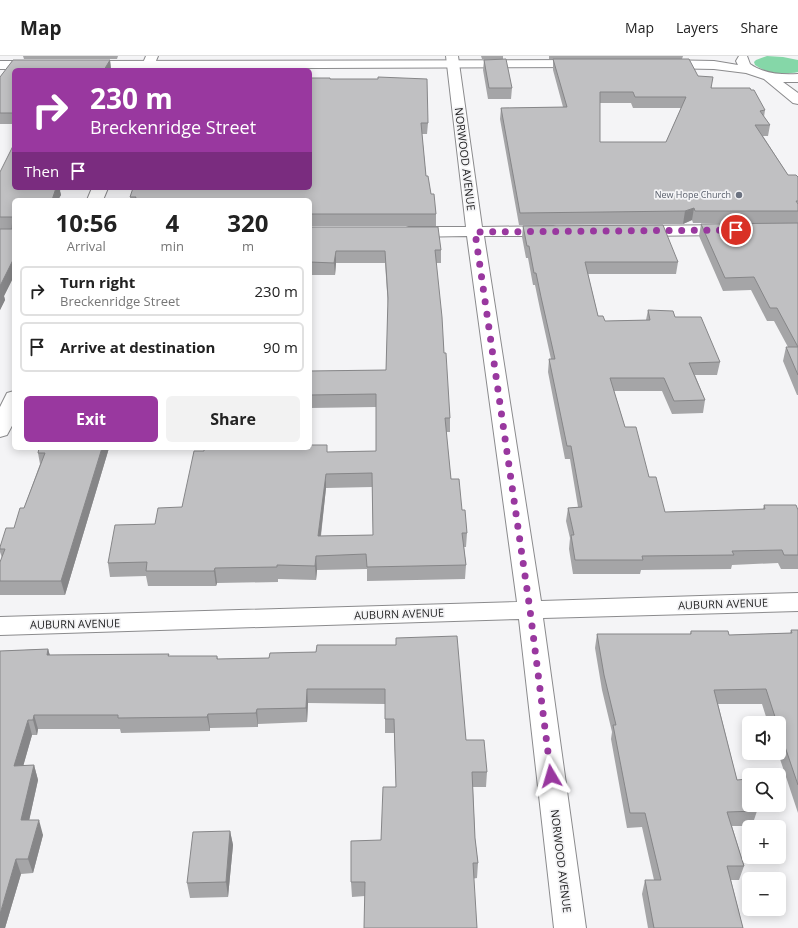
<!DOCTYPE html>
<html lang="en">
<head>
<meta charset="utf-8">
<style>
  body { margin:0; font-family:"Open Sans",sans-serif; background:#f2f2f2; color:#222; height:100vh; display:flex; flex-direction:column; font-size:15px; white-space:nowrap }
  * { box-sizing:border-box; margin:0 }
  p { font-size:13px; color:#767676 }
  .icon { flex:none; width:22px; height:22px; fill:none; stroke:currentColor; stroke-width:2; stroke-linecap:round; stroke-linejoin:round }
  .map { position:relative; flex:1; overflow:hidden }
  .panel { position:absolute; left:12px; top:142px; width:300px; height:252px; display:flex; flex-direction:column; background:#fff; border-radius:6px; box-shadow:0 2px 10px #0003 }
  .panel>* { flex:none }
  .hud { position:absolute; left:12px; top:12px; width:300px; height:122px; border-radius:6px; box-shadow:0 2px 10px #0003; background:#99389f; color:#fff; overflow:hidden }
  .fabs { position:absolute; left:742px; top:660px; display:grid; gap:8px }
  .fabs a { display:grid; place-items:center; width:44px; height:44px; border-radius:6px; background:#fff; box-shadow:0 2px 10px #0003; font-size:20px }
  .pin { position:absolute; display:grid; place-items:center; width:34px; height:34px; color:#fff; margin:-17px; border:2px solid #fff; border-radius:50%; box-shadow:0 1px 4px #0007 }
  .me { position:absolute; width:44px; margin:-22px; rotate:353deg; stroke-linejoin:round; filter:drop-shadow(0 0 3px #0008) }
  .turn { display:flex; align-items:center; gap:14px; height:84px; padding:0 12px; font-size:18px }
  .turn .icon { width:52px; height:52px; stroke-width:2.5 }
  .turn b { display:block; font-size:28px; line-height:34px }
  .then { display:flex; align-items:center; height:38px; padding:0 12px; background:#0003; gap:8px; font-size:15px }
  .eta { display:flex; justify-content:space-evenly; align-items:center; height:68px; text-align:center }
  .eta b { font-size:24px; font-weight:700; line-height:28px }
  .button { display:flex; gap:8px; margin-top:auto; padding:8px 12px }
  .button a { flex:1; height:46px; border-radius:6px; background:#99389f; color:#fff; font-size:16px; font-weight:700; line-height:46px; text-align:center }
  .button a+a { background:#f2f2f2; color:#222 }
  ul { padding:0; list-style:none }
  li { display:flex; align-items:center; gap:12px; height:50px; margin:0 8px 6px; padding:0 4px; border:2px solid #e0e0e0; border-radius:6px }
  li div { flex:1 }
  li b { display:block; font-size:15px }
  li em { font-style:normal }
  header { display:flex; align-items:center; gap:24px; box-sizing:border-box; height:56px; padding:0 20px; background:#fff; border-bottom:1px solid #e0e0e0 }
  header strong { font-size:19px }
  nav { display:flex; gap:22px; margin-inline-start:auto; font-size:14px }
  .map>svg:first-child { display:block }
  .green { fill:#85d7a8 }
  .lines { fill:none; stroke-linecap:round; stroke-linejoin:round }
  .street-casing { stroke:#8b8b8d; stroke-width:2 }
  .secondary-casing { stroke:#8b8b8d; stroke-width:2 }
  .street { fill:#fff; fill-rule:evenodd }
  .secondary { fill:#fff; fill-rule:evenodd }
  .wall { fill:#a5a5a7; fill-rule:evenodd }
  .shaded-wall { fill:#868688 }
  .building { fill:#c0c0c2; stroke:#868688; fill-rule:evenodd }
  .route { stroke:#99389f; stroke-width:7; stroke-dasharray:0 12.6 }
  .worship-dot { fill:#6b7280; stroke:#f4f4f6; stroke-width:1.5 }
  .labels { text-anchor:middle; stroke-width:3.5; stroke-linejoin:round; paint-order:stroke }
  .far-worship-label { font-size:9px; fill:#5b616d; stroke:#f4f4f6; text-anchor:end }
  .street-label { font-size:11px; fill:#262627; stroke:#f4f4f6 }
</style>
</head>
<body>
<header>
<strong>Map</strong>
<nav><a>Map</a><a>Layers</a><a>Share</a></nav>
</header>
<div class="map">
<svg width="798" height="872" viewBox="0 0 798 872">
  <rect width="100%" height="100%" fill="#f4f4f6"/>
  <path class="green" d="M 767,0 L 783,1 L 798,4 L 798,16 C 784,19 767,18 755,9 L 754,6 L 756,4 Z"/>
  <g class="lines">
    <g class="street-casing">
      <path id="street" d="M 146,0 L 158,0 L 152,14 L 140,14 Z
        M 446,0 L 458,0 L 482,171 L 553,170 L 559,172 L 561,175 L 559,178 L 553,180 L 484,180 L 541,545 L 798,537 L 798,555 L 543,562 L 586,872 L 554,872 L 519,563 L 0,579 L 0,561 L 517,546 L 467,180 L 409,181 L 403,179 L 401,176 L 403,173 L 409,171 L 466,171 Z
        M 92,132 L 108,132 L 103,144 L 87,144 Z
        M 731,169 L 737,171 L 739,174 L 737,177 L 731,179 L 635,180 L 629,178 L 627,175 L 629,172 L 635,170 Z
        M 14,335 L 14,366 L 7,379 L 0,381 L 0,351 L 7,337 Z"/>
    </g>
    <g class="secondary-casing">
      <path id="secondary" d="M 739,0 L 747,0 L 750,8 C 764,18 782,19 798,18 L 798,26 L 783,26 L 798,37 L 798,48 L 793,47 L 764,23 L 746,17 L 714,13 L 661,12 L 657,11 L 655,8 L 657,5 L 661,4 L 714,5 L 738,9 L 736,5 Z
        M 583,4 L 587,5 L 589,8 L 587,11 L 81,13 L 77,12 L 75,9 L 77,6 L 81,5 Z
        M 0,5 L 39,5 L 43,6 L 45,9 L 43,12 L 39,13 L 0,13 Z"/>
    </g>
    <use href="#street" class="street"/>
    <use href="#secondary" class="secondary"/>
  </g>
  <path class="wall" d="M 23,0 L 118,0 L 117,3 L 24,3 Z
    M 481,0 L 503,0 L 503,3 L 482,3 Z
    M 549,0 L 683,0 L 682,3 L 549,3 Z
    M 553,3 L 698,20 L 712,32 L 765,54 L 764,61 L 770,69 L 768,80 L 763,80 L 788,119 L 798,121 L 798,167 L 693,167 L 692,164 L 683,168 L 519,169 L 500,63 L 501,52 L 563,51 L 553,14 ZM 600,47 L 631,47 L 633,52 L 681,52 L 666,86 L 600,86 Z
    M 13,4 L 110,4 L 111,14 L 14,14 L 14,68 L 0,68 L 0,21 Z
    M 484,4 L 512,32 L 511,43 L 488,43 L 483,14 Z
    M 330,23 L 428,67 L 427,78 L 422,78 L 426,120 L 436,158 L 436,170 L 310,170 L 310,144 L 131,144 L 130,141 L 310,132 Z
    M 0,116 L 60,135 L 61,139 L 58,144 L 14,144 L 14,220 L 4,240 L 5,244 L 0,254 Z
    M 798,167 L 798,339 L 797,339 L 783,305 L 786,291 L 788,291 L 774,265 L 767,265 L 751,234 L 723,235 L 699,180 L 701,168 Z
    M 523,170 L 678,206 L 676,218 L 588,218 L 598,260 L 605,265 L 646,264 L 648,254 L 675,261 L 720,306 L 717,319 L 695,319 L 705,344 L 703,357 L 672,358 L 662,335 L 614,335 L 625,371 L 649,421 L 665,456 L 763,453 L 764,449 L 798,454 L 798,513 L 781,513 L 778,507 L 732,509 L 731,513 L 641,514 L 640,518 L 573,518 L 569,493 L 570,482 L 566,465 L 568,452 L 578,451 L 570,403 L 565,403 L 548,316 L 549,303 L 551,303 L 540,253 L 535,229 L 533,229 L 528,202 L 526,202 L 522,181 Z
    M 310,171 L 441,194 L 441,207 L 436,207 L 450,362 L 450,376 L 446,376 L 451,423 L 462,454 L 467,477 L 466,491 L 464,491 L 466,509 L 465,523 L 367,525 L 367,513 L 317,514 L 316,524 L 278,523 L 278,526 L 217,527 L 216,530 L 148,530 L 146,520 L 110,521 L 108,507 L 155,468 L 182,451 L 204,395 L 328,396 L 376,395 L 376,351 L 310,352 L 310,315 L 386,314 L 388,250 L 385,207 L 336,207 L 335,219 L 310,219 L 310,220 ZM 372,431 L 373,479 L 321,480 L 326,432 Z
    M 39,392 L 109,392 L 65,539 L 0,539 L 0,506 L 2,502 L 0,496 L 0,491 L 14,472 L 24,452 L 40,408 L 38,397 Z
    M 791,574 L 798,574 L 798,757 L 778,697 L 779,697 L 779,667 L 768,667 L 762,648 L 718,648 L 737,724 L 757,755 L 752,770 L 732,770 L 744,810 L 739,824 L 731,824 L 743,872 L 648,872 L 642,838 L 645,824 L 654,824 L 642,771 L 627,772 L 611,683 L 612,676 L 602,634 L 595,592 L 597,578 L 690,578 L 691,575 L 729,579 L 790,577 Z
    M 317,589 L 466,684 L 487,716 L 486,731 L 473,731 L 475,782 L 478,807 L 477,822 L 365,840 L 352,841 L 351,826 L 381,784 L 396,731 L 394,677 L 385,677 L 385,648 L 308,647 L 307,666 L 258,668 L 258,671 L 210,672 L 210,675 L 121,677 L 120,673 L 38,673 L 37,679 L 32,679 L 23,710 L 34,709 L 38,724 L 29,764 L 43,779 L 33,817 L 21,818 L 5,872 L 0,595 L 48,593 L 50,599 L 169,598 L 169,600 L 217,600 L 218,603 L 269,602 L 316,596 Z
    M 230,775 L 233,789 L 228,841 L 190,842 L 187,827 Z"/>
  <path class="shaded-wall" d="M 110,4 L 111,14 L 104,14 Z
    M 56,132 L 61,132 L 60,135 L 61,139 L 58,144 L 52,144 Z
    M 694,152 L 692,164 L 683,168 L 685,155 Z
    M 336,195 L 336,207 L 335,219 L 334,207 Z
    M 14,202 L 14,220 L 4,240 L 5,244 L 0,254 L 0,230 Z
    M 102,392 L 109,392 L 65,539 L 61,525 Z
    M 326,418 L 326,432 L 319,494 L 318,480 Z
    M 316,500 L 317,514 L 316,524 L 315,510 Z
    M 215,512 L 217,527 L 216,530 L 214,515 Z
    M 48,593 L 52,608 L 47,599 Z
    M 307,633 L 308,647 L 307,666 L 306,652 Z
    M 257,653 L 258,668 L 258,671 L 256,657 Z
    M 208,658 L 210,672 L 210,675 L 207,661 Z
    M 34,659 L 38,673 L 37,679 L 33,664 Z
    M 28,664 L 32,679 L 19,725 L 14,710 Z
    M 34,709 L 38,724 L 26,779 L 21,764 Z
    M 39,764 L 43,779 L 33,817 L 28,803 Z
    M 230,775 L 233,789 L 228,841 L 226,826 Z
    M 16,803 L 21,818 L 5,872 L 0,872 L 0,858 Z"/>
  <path class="building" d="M 506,3 L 512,32 L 489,32 L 484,4 Z
    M 553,3 L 689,3 L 698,20 L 713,21 L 711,32 L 750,32 L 751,34 L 754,34 L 765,54 L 760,55 L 770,69 L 755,69 L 788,119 L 796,119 L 798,121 L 798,145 L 796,145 L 798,148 L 798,155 L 695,155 L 694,152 L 685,155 L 520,157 L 501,52 L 567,51 ZM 600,36 L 633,36 L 635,41 L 686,41 L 666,86 L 600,86 Z
    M 13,4 L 110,4 L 104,14 L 14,14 L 14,57 L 0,57 L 0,21 Z
    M 378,21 L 427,23 L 428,67 L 421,67 L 426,120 L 428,120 L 431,138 L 434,138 L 436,158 L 310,158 L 310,144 L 135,144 L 136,141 L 130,141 L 133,132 L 310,132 L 310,22 L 330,22 L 330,23 L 378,23 Z
    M 14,88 L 14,132 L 56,132 L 52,144 L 14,144 L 14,202 L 0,230 L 0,173 L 12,173 L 13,161 L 0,161 L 0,116 Z
    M 798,167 L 798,291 L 777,252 L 770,252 L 754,221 L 725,222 L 701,168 Z
    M 663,169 L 678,206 L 585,206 L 598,260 L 603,260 L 605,265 L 650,264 L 648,254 L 673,255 L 675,261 L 701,261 L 720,306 L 689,307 L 705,344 L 674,345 L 664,322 L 610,322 L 625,371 L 636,371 L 649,421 L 656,421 L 665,456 L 765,453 L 764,449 L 796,449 L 798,454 L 798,499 L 784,499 L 782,494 L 732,495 L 734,499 L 642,500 L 643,504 L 575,504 L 571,479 L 574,479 L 568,452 L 582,451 L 571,390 L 567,390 L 549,303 L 555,303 L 541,241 L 536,217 L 534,217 L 529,190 L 527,190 L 523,170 Z
    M 310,171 L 438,171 L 441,194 L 435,194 L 442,261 L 444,297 L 446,297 L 450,362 L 445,362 L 451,423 L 459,423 L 462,454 L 465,454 L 467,477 L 462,477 L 466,509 L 367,511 L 366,498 L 316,500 L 315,510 L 277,509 L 277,511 L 215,512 L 214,515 L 146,515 L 147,506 L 108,507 L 115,469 L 155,468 L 158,452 L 182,451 L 194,395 L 204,395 L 204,392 L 310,392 L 310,389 L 327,389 L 327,396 L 376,395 L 376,338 L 310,339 L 310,315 L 386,314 L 388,242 L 385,195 L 336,195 L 334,207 L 310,206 ZM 372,417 L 373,479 L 318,480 L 326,418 Z
    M 786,291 L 798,291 L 798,319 Z
    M 39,392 L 102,392 L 61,525 L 0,525 L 0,506 L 5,493 L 0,493 L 0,491 L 6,472 L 14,472 L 20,452 L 24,452 L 45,397 L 38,397 Z
    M 791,574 L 798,574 L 798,729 L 779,673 L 779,667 L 777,667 L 766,633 L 714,634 L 737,724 L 748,723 L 749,728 L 749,749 L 755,749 L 757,755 L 727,756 L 744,810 L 727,810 L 743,872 L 654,872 L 645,824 L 661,824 L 645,757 L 630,757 L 613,669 L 616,669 L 604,619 L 597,578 L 691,578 L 691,575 L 728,575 L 729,579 L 792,577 Z
    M 457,580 L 466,684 L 484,684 L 487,716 L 472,716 L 475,782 L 478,807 L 473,807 L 477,872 L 364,872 L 365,826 L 351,826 L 351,785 L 381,784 L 383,731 L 396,731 L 394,663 L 385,663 L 385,633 L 307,633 L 306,652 L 257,653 L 256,657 L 208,658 L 207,661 L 118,662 L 118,659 L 34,659 L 33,664 L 28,664 L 14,710 L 34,709 L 21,764 L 39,764 L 28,803 L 16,803 L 0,858 L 0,595 L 48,593 L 47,599 L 169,598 L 168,600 L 217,600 L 217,603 L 269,602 L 270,597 L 316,596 L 317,589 L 396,589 L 396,582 Z
    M 230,775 L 226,826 L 187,827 L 193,776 Z"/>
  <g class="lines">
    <path class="route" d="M 551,720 L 530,554 L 475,176 L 736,174"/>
  </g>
  <circle class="worship-dot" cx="739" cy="139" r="4"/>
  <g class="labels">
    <g class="far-worship-label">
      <text x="731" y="142">New Hope Church</text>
    </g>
    <g class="street-label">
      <text transform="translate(465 103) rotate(83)" y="4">NORWOOD AVENUE</text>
      <text transform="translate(723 548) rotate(-2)" y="4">AUBURN AVENUE</text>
      <text transform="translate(399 558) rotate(-2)" y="4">AUBURN AVENUE</text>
      <text transform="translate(75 568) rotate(-1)" y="4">AUBURN AVENUE</text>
      <text transform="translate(561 805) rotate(83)" y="4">NORWOOD AVENUE</text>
    </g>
  </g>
</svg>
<div class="fabs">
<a><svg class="icon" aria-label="sound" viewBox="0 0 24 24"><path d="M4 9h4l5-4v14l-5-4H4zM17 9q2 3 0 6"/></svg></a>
<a><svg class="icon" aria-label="search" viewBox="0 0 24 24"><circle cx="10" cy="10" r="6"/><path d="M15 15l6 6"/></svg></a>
<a>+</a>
<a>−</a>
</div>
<div class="pin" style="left:736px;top:174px;background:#d93025"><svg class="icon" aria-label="arrive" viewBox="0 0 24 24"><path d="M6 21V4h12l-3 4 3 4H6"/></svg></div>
<svg class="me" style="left:551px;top:720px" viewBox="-20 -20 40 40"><path d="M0-17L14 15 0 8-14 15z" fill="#99389f" stroke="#fff" stroke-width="4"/></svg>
<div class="hud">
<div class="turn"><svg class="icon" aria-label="right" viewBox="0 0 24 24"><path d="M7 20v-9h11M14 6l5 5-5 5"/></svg><div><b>230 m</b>Breckenridge Street</div></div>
<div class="then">Then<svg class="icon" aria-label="arrive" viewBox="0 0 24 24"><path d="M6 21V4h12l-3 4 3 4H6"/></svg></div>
</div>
<section class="panel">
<div class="eta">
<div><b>10:56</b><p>Arrival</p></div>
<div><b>4</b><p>min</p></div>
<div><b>320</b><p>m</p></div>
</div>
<ul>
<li><svg class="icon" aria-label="right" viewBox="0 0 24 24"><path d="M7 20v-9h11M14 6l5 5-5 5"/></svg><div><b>Turn right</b><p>Breckenridge Street</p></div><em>230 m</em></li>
<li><svg class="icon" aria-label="arrive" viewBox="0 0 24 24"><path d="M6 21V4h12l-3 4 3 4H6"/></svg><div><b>Arrive at destination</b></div><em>90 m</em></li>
</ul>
<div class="button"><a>Exit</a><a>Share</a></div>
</section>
</div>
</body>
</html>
